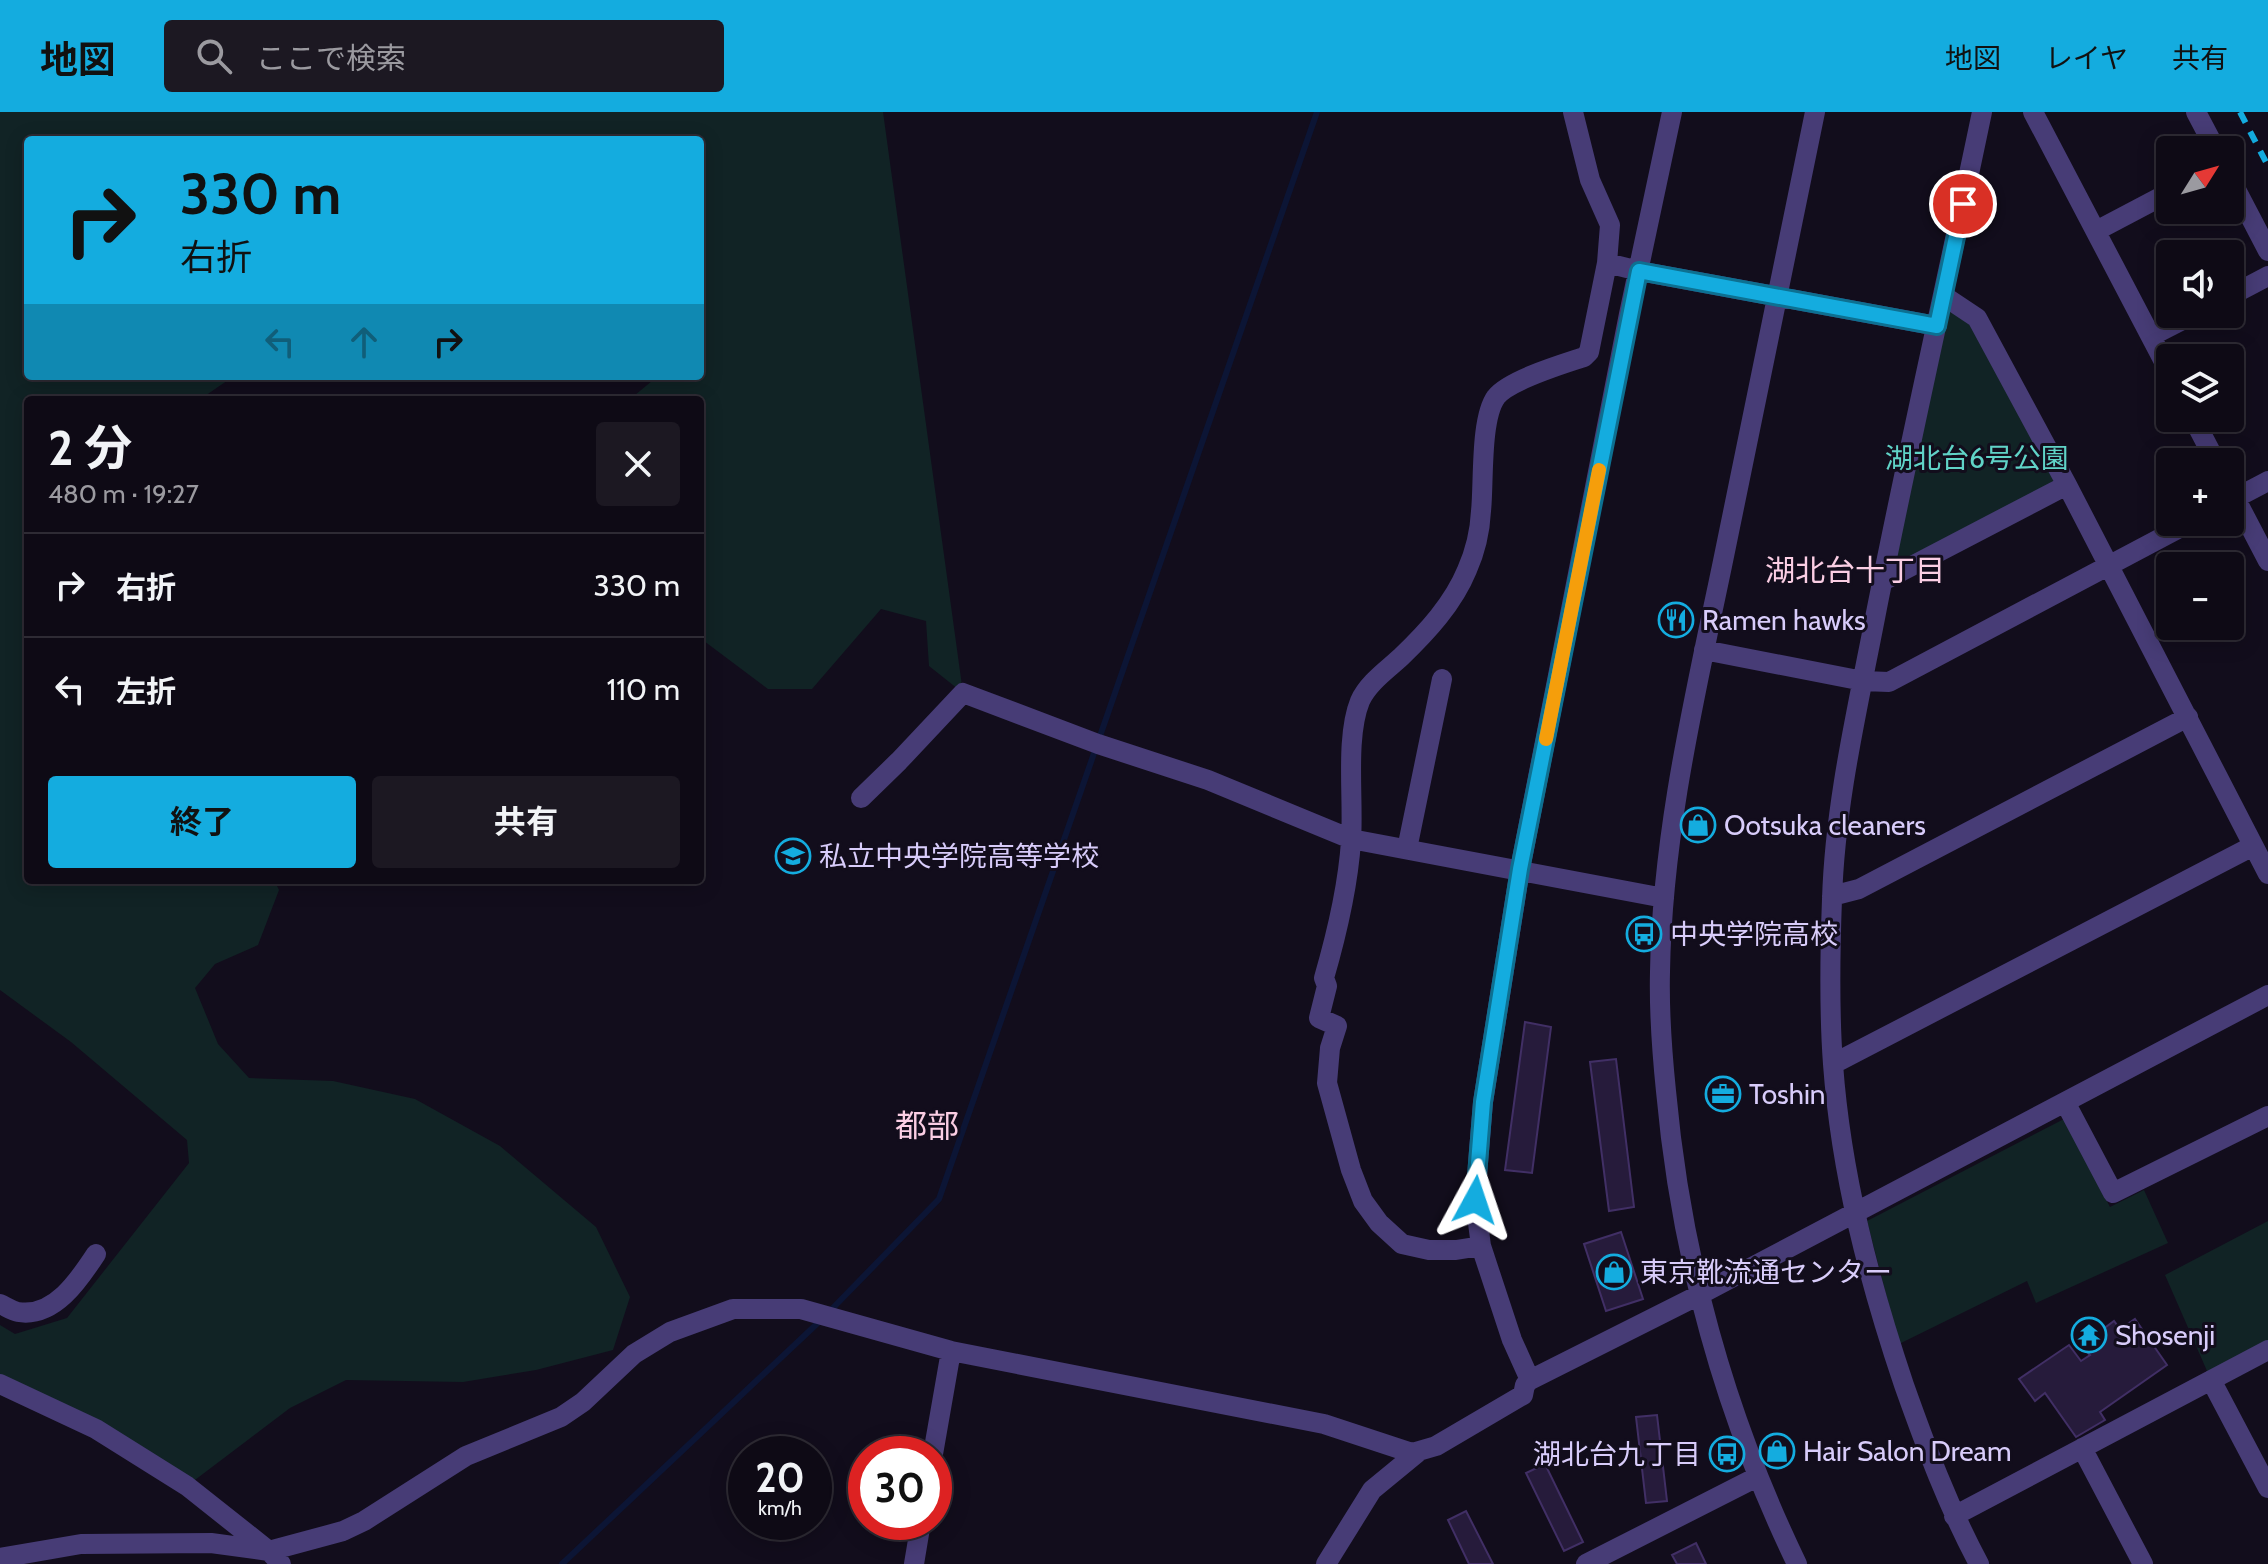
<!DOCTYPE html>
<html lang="ja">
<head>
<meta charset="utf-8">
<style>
  body { margin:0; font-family:Cabin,"Noto Sans JP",sans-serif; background:#1c1822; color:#f1f3f6; height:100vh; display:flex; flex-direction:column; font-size:30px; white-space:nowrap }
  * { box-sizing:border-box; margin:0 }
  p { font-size:26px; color:#9b9aa0 }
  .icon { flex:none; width:44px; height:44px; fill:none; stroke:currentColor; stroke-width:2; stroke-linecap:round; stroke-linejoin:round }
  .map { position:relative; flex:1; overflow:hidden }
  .side { position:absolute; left:24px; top:284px; width:680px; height:488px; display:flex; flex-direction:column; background:#0e0a15; border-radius:8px; box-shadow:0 4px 20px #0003,0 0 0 2px #2e2b34 }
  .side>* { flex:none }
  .hud { position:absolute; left:24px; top:24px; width:680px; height:244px; border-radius:8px; box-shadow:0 4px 20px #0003,0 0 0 2px #2e2b34; background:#14acdf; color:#111; overflow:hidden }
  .needle { width:52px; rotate:53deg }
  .controls { position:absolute; left:2156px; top:24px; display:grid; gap:16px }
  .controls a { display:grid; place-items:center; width:88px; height:88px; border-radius:8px; background:#0e0a15; box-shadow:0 4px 20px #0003,0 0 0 2px #2e2b34; font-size:40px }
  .speed { position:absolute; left:728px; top:1324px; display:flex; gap:16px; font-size:40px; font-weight:700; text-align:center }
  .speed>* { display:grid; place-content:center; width:104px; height:104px; border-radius:50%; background:#0e0a15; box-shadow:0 4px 20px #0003,0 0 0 2px #2e2b34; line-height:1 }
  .speed small { font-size:20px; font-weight:400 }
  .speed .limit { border:12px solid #d22; background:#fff; color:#111 }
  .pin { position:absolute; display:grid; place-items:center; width:68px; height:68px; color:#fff; margin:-34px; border:4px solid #fff; border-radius:50%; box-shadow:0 2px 8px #0007 }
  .me { position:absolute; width:88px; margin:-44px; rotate:5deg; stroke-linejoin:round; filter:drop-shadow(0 0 6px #0008) }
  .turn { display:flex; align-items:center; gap:28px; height:168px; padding:0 24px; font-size:36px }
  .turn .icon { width:104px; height:104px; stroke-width:2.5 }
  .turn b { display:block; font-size:56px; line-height:68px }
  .lanes { display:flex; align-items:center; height:76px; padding:0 24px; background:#0003; justify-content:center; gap:40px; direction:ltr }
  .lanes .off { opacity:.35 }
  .round { display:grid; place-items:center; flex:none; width:84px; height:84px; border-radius:8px; background:#1c1822 }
  .summary { display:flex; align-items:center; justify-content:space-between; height:136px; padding:0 24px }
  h1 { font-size:48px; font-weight:700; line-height:60px }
  .primary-button { display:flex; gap:16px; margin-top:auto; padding:16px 24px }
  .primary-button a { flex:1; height:92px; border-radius:8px; background:#14acdf; color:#111; font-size:32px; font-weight:700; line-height:92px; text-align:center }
  .primary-button a+a { background:#1c1822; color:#f1f3f6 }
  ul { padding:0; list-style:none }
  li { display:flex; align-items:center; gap:24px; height:104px; padding:0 24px; border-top:2px solid #2e2b34 }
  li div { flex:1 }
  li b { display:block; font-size:30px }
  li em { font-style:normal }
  header { display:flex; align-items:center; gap:48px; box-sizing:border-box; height:112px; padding:0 40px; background:#14acdf; color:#111 }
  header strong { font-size:38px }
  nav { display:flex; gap:44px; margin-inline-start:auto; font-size:28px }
  .search { width:560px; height:72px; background:#1c1822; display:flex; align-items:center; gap:20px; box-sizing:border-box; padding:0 28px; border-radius:8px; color:#9b9aa0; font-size:30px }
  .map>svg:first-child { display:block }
  .green { fill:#112325 }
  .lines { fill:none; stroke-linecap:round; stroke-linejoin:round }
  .stream { stroke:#0c1535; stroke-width:6 }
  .building { fill:#261b3b; stroke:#412f65; stroke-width:2 }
  .minor { stroke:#473c76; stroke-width:20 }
  .rail { stroke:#14acdf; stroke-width:6; stroke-dasharray:12 10; stroke-linecap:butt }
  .route-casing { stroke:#0d7091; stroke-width:20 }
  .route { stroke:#14acdf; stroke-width:14 }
  .slow { stroke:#f59e0b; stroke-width:14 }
  .labels { text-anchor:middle; stroke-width:6; stroke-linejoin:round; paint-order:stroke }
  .park-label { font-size:28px; fill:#60d3c7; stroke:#120d1c }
  .poi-label { font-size:28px; fill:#d8ccfa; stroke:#120d1c; text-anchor:start }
  .neighbourhood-label { font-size:30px; fill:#fbcee4; stroke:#120d1c }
  .quarter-label { font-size:32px; fill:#fbcee4; stroke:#120d1c }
</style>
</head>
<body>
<header>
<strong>地図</strong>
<div class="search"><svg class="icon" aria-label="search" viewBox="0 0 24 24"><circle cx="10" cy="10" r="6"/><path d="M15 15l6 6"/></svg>ここで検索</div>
<nav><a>地図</a><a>レイヤ</a><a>共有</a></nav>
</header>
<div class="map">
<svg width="2268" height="1452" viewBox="0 0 2268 1452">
  <rect width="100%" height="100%" fill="#120d1c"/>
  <path class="green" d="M 0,0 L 883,0 L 963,581 L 929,554 L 926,509 L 881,497 L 812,577 L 768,577 L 700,526 L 700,288 L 629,288 L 658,264 L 700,264 L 700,28 L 28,28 L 28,264 L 234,264 L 199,288 L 28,288 L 28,768 L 274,768 L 279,778 L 258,833 L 215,852 L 195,876 L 218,932 L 249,966 L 333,969 L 415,987 L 500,1034 L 596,1115 L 630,1185 L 613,1238 L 536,1258 L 463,1270 L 346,1268 L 290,1296 L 187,1374 L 0,1273 L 0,1213 L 15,1222 L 67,1206 L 189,1051 L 187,1028 L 71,930 L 0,878 Z
    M 1944,184 L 1977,206 L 2067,373 L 1883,469 Z
    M 2064,1007 L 2110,1095 L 2144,1078 L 2168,1131 L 2036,1191 L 2027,1169 L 1899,1232 L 1867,1109 Z
    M 2268,1109 L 2268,1238 L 2211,1268 L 2165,1163 Z"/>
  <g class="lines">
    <path class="stream" d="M 829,1200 L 939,1087 L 1317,0
      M 562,1452 L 821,1208"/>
  </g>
  <path class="building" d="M 1525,910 L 1551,915 L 1532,1061 L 1505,1058 Z
    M 1616,947 L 1634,1095 L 1609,1099 L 1590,950 Z
    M 1621,1120 L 1643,1187 L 1606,1199 L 1584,1132 Z
    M 2135,1207 L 2167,1253 L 2100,1300 L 2105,1308 L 2076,1325 L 2045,1281 L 2035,1289 L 2019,1267 L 2069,1233 L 2081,1249 L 2090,1243 L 2087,1240 L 2104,1228 L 2098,1221 L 2114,1209 L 2120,1217 Z
    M 1657,1303 L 1667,1389 L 1646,1391 L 1636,1305 Z
    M 1545,1352 L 1583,1430 L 1564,1439 L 1526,1361 Z
    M 1466,1399 L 1493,1452 L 1469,1452 L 1448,1408 Z
    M 1696,1431 L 1706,1452 L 1677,1452 L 1672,1443 Z"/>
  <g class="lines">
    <path class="minor" d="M 2033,0 L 2170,261
      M 2196,0 L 2216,38
      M 2230,66 L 2268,139
      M 2096,119 L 2170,80
      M 1607,151 L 1639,159 L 1937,214
      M 1944,184 L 1977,206 L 2067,373 L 2268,762
      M 2230,184 L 2268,164
      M 2151,224 L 2194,202
      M 2193,306 L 2216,350
      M 2230,376 L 2268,449
      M 2230,389 L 2268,369
      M 1883,469 L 2067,373
      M 1704,538 L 1863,569 L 1889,570 L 2191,410
      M 861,686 L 899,649 L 963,581 L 1098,632 L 1208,668 L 1351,727 L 1664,786
      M 1407,737 L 1442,567
      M 1832,784 L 1859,777 L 2188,605
      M 1833,952 L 2253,734
      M 2065,990 L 2113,1081 L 2268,1004
      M 1481,1134 L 1456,1138 L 1429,1138 L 1402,1132 L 1379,1111 L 1363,1089 L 1351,1058 L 1327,971 L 1330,936 L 1337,914 L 1319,906 L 1327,874 L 1324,866 C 1337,821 1348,775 1351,729 C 1354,688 1345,626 1360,589 C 1368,571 1387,558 1401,545 C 1427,520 1453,492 1467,458 C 1475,440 1480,419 1481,399 C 1484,372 1480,307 1496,285 C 1509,268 1563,252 1584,245 L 1589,240 L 1607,151 L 1610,113 L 1590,68 L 1573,0
      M 0,1192 C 5,1194 12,1199 18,1200 C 54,1206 79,1168 96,1142
      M 1530,1268 L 1512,1228 L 1481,1134 L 1475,1088 L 1483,990 L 1520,757 L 1629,202 L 1672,0
      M 2211,1268 L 2268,1376
      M 0,1272 L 96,1317 L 187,1374 L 269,1439 L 281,1452
      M 2082,1336 L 2143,1452
      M 933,1342 L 951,1239
      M 1954,1404 L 2268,1238
      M 0,1446 L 81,1432 L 211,1431 L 269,1439 L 343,1419 L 364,1409 L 466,1344 L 561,1305 L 583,1290 L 634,1242 L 670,1220 L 733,1197 L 801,1197 L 951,1239 L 1324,1312 L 1412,1341 L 1436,1334 L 1523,1283 L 1525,1273 L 1530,1268 L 1699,1183 L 2268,883
      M 914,1452 L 921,1410
      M 1326,1452 L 1372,1378 L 1417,1341
      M 1586,1452 L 1757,1365
      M 1797,1452 C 1725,1303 1681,1145 1666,979 C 1662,940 1659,900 1660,860 C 1662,723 1694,588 1722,454 C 1753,303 1785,152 1815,0
      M 1979,1452 C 1948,1394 1926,1335 1904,1273 C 1869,1169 1841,1062 1833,952 C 1829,898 1830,841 1832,787 C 1835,692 1857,599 1875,506 C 1908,337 1947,169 1982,0"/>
    <path class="rail" d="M 2240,0 L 2268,54"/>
  </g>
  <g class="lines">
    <g class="route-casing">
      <path id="route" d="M 1475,1088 L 1483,990 L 1520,757 L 1639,159 L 1937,214 L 1963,92"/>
    </g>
    <use href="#route" class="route"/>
    <path class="slow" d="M 1546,627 L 1599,358"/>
  </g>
  <defs>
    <g id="restaurant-ring" transform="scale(1.8)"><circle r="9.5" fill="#120d1c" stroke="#14acdf" stroke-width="1.5"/><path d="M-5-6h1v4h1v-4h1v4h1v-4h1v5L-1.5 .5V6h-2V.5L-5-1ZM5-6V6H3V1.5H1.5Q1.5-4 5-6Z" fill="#14acdf"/></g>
    <g id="shop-ring" transform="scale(1.8)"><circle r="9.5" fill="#120d1c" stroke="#14acdf" stroke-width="1.5"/><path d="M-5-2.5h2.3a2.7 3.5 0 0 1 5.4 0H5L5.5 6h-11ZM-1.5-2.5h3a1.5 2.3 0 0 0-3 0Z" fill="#14acdf"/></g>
    <g id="school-ring" transform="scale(1.8)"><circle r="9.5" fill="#120d1c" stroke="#14acdf" stroke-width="1.5"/><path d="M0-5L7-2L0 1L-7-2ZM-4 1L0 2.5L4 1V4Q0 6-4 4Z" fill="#14acdf"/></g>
    <g id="bus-ring" transform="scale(1.8)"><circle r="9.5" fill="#120d1c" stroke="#14acdf" stroke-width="1.5"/><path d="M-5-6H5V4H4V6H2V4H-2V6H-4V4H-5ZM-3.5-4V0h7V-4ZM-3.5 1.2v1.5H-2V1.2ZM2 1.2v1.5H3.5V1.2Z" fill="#14acdf"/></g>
    <g id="office-ring" transform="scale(1.8)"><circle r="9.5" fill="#120d1c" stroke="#14acdf" stroke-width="1.5"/><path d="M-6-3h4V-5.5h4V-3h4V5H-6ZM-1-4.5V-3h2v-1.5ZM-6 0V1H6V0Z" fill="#14acdf"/></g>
    <g id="temple-ring" transform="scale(1.8)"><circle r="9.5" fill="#120d1c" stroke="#14acdf" stroke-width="1.5"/><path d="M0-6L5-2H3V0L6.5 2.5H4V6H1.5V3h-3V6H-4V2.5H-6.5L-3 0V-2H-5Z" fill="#14acdf"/></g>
  </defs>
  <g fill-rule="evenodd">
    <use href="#restaurant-ring" x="1676" y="508"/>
    <use href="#shop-ring" x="1698" y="713"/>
    <use href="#school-ring" x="793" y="744"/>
    <use href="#bus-ring" x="1644" y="822"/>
    <use href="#office-ring" x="1723" y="982"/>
    <use href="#shop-ring" x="1614" y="1160"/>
    <use href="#temple-ring" x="2089" y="1223"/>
    <use href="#shop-ring" x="1777" y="1339"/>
    <use href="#bus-ring" x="1727" y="1342"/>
  </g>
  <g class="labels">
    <g class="park-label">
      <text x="1977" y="356">湖北台6号公園</text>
    </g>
    <g class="poi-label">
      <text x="1702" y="518">Ramen hawks</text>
      <text x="1724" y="723">Ootsuka cleaners</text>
      <text x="819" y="754">私立中央学院高等学校</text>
      <text x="1670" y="832">中央学院高校</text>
      <text x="1749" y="992">Toshin</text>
      <text x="1640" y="1170">東京靴流通センター</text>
      <text x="2115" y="1233">Shosenji</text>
      <text x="1803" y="1349">Hair Salon Dream</text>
      <text x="1701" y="1352" text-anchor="end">湖北台九丁目</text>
    </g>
    <g class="neighbourhood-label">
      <text x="1855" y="469">湖北台十丁目</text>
    </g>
    <g class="quarter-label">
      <text x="927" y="1025">都部</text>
    </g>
  </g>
</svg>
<div class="controls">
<a><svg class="needle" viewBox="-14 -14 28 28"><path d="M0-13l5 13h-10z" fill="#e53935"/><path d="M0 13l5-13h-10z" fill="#9b9aa0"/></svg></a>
<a><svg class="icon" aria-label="sound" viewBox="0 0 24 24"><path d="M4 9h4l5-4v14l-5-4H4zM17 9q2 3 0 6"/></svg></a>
<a><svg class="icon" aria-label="layers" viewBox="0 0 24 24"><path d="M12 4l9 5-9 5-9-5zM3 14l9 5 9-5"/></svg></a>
<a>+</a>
<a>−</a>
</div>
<div class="speed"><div>20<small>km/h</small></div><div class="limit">30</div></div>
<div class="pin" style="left:1963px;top:92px;background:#d93025"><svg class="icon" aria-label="arrive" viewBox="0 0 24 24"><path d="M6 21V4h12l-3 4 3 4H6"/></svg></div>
<svg class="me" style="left:1475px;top:1088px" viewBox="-20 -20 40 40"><path d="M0-17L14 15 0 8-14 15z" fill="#14acdf" stroke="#fff" stroke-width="4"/></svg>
<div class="hud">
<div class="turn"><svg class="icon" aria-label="right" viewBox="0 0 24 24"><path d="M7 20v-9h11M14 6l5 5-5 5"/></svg><div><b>330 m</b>右折</div></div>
<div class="lanes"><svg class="icon off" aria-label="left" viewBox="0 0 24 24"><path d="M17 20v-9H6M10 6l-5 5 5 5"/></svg><svg class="icon off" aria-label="ahead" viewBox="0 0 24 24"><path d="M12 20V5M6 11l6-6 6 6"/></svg><svg class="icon" aria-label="right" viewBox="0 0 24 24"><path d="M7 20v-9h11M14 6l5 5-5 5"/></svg></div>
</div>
<section class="side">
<div class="summary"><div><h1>2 分</h1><p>480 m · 19:27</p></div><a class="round"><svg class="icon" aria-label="close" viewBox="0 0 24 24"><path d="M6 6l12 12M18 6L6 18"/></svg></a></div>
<ul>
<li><svg class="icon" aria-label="right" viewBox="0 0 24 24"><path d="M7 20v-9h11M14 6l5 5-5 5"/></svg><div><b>右折</b></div><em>330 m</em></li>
<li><svg class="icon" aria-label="left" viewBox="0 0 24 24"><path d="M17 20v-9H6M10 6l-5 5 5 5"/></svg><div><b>左折</b></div><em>110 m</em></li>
</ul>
<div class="primary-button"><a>終了</a><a>共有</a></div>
</section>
</div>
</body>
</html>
